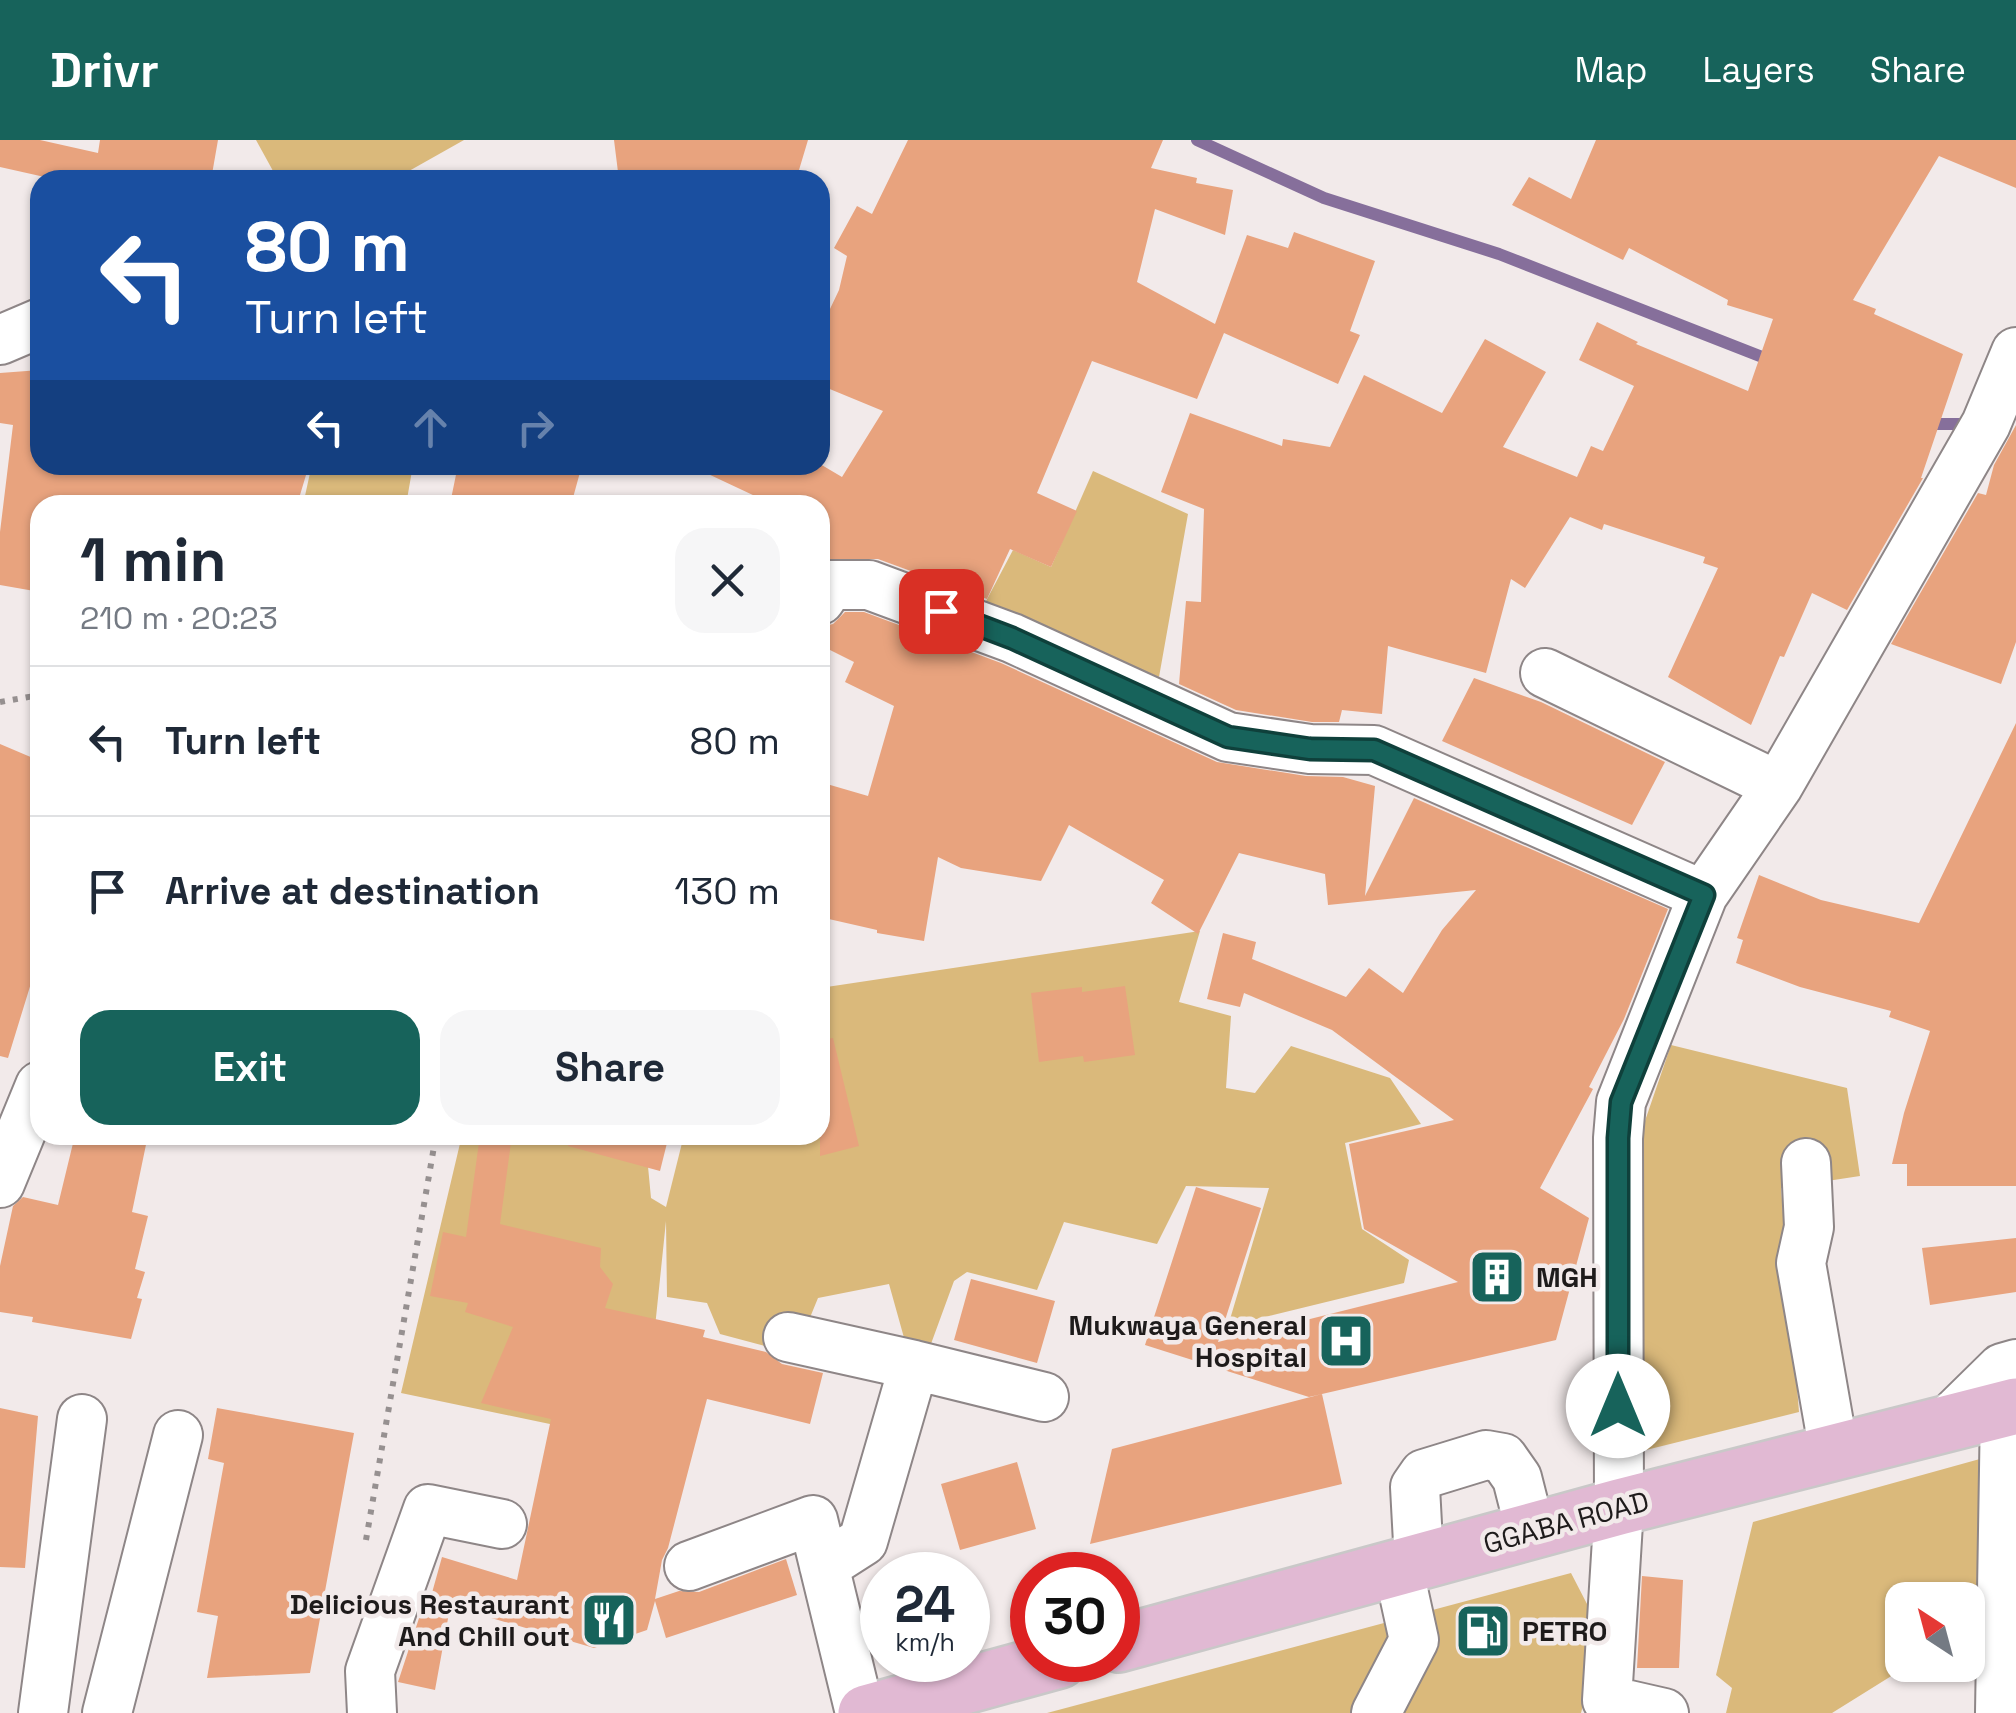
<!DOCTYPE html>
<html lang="en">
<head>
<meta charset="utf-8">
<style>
  body { margin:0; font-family:"Space Grotesk",sans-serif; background:#f6f6f7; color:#1f2937; height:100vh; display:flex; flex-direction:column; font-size:38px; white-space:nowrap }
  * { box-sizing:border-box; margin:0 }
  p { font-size:32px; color:#747a83 }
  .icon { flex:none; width:55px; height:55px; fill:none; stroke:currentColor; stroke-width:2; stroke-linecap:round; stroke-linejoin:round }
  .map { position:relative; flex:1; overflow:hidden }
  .side { position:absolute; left:30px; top:355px; width:800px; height:650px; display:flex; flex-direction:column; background:#fff; border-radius:30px; box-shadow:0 2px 8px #0004 }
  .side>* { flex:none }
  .hud { position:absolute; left:30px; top:30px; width:800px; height:305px; border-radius:30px; box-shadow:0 2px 8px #0004; background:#1a4fa0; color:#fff; overflow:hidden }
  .needle { width:65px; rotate:324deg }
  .fabs { position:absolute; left:1885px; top:1442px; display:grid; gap:20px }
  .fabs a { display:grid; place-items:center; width:100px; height:100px; border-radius:20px; background:#fff; box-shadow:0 2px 8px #0004; font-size:50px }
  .speed { position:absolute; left:860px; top:1412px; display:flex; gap:20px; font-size:50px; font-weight:700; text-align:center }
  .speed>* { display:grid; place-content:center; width:130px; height:130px; border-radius:50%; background:#fff; box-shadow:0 2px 8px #0004; line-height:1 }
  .speed small { font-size:25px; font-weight:400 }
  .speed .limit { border:15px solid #d22; background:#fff; color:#111 }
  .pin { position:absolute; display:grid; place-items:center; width:85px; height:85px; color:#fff; margin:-42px; border-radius:20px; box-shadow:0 5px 15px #0006 }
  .me { position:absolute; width:110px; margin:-55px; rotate:0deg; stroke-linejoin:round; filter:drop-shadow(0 0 8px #0008) }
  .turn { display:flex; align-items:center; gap:35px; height:210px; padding:0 50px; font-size:45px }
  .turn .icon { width:130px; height:130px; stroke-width:2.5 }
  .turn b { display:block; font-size:70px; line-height:85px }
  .lanes { display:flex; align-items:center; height:95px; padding:0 50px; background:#0003; justify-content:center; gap:50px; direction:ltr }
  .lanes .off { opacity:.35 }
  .round { display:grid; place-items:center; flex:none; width:105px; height:105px; border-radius:30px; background:#f6f6f7 }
  .head { display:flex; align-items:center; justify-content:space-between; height:170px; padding:0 50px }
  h1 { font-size:60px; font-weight:600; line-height:75px }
  .primary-button { display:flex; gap:20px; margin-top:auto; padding:20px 50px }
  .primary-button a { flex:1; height:115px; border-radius:30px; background:#17635b; color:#fff; font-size:40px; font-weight:600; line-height:115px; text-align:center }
  .primary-button a+a { background:#f6f6f7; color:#1f2937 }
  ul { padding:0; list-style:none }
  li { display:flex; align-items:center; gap:30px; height:150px; padding:0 50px; border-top:2px solid #e0e1e3 }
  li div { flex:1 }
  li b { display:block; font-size:38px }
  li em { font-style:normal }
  header { display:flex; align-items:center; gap:60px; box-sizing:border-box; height:140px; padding:0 50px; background:#17635b; color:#fff }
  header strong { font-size:48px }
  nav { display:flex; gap:55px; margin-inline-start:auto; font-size:35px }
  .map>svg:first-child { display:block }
  .green { fill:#dab97b }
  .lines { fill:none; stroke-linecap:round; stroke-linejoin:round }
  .stream { stroke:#866f9b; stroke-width:12 }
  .building { fill:#e8a37e }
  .minor-casing { stroke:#8e8687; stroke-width:52 }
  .major-casing { stroke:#c9c8c8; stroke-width:60 }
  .path { stroke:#969090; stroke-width:6; stroke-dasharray:5 8; stroke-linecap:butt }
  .minor { stroke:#fff; stroke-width:48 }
  .major { stroke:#e1b9d3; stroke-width:55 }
  .route-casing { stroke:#0f403b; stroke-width:25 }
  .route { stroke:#17635b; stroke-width:18 }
  .labels { text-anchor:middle; stroke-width:9; stroke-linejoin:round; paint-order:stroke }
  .poi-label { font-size:28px; font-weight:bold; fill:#1e1b1b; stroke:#f2eaea; text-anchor:start }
  .street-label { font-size:28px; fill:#1e1b1b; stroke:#f2eaea }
</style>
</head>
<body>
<header>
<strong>Drivr</strong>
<nav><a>Map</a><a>Layers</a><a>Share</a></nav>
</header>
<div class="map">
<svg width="2016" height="1573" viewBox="0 0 2016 1573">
  <rect width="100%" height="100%" fill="#f2eaea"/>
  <path class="green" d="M 256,0 L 464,0 L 393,40 L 278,40 Z
    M 276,325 L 413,325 L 406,365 L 303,365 L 310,333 Z
    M 1093,331 L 1188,374 L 1159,537 L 985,463 L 1013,410 L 1051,427 Z
    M 1200,791 L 1179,862 L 1231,876 L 1226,948 L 1255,953 L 1291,906 L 1390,938 L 1421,984 L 1345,1003 L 1362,1089 L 1409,1120 L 1404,1143 L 1228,1186 L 1269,1048 L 1186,1046 L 1157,1104 L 1064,1082 L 1037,1150 L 967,1132 L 954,1141 L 928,1212 L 908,1212 L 889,1144 L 818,1158 L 795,1214 L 720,1194 L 707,1163 L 667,1157 L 666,1081 L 649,1245 L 617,1298 L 401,1253 L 462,995 L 645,995 L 651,1058 L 666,1067 L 684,995 L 820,995 L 820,848 Z
    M 1671,905 L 1847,948 L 1860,1036 L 1781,1048 L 1799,1272 L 1646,1310 L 1634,1013 Z
    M 1987,1317 L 1991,1369 L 1967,1537 L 1930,1525 L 1968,1525 L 1968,1460 L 1902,1460 L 1902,1525 L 1909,1525 L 1832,1573 L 1726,1573 L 1732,1548 L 1716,1535 L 1753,1382 Z
    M 1571,1433 L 1602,1493 L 1581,1573 L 1047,1573 Z"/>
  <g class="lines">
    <path class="stream" d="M 1197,0 L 1324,58 L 1499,114 L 1775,222
      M 1923,281 L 1931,284 L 1973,284"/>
  </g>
  <path class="building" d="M 0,0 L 40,0 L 98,13 L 100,0 L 218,0 L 211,40 L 58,40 L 0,27 Z
    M 614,0 L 808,0 L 796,40 L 619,40 Z
    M 908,0 L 1163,0 L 1151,28 L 1197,38 L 1196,43 L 1233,50 L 1225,95 L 1155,69 L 1137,142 L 1215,184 L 1247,95 L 1288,108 L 1294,92 L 1375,121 L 1350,191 L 1360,195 L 1338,244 L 1224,193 L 1197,259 L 1092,221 L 1037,353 L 1077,371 L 1051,427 L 1010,409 L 987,459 L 878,419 L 820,420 L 820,365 L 774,365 L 689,325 L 820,324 L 842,337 L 883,271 L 820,245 L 820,190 L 839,150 L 847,116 L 834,108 L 857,66 L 872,74 Z
    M 1596,0 L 2016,0 L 2016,48 L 1939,16 L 1853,160 L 1876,169 L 1874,174 L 1963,214 L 1921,338 L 1923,338 L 1847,470 L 1812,453 L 1784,517 L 1780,516 L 1751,585 L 1668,537 L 1718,428 L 1703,423 L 1705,417 L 1604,384 L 1602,390 L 1570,377 L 1525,448 L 1511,439 L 1486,533 L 1388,506 L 1382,574 L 1342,570 L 1339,582 L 1312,582 L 1236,570 L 1179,544 L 1186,461 L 1201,462 L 1204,369 L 1161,352 L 1190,273 L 1282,306 L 1283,299 L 1330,307 L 1364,235 L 1442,273 L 1485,199 L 1546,232 L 1503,307 L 1577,337 L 1591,306 L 1603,311 L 1634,246 L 1579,220 L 1597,182 L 1638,202 L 1636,204 L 1748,251 L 1773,179 L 1727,165 L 1728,160 L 1629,108 L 1623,120 L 1512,65 L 1529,37 L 1571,59 Z
    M 40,230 L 40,325 L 259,325 L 306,335 L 297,365 L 40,365 L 40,452 L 0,445 L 0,392 L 13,285 L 0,283 L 0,233 Z
    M 2016,285 L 2016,502 L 2001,544 L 1891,504 L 1978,353 L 1986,355 L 1994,325 Z
    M 458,325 L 582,325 L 571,365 L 478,365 L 451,359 Z
    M 845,472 L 864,472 L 1001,523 L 1217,622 L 1306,636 L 1343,637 L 1375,646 L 1365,756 L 1414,658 L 1668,769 L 1624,879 L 1589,947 L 1593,949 L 1540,1048 L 1589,1078 L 1556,1200 L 1309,1257 L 1145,1205 L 1196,1047 L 1261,1068 L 1218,1202 L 1458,1142 L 1364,1089 L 1349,1004 L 1454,980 L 1332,890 L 1244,853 L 1240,867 L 1207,859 L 1223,793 L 1256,802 L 1252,819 L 1346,857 L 1369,828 L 1403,853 L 1442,790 L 1476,750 L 1328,765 L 1325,734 L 1239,713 L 1198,794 L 1151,763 L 1164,740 L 1069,685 L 1041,741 L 961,728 L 938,717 L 924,801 L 877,793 L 877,790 L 820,777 L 820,642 L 868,656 L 894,566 L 845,542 L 854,522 L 820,505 L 820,487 L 833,484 Z
    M 1474,538 L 1541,562 L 1665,622 L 1632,685 L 1442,601 Z
    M 2016,583 L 2016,1046 L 1907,1046 L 1907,1024 L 1892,1024 L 1904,973 L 1930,891 L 1889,877 L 1891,871 L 1800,847 L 1736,823 L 1743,800 L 1737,798 L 1759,735 L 1821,760 L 1919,783 Z
    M 0,604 L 40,621 L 40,814 L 8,918 L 0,916 Z
    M 1125,846 L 1135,915 L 1084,922 L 1083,916 L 1039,922 L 1031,853 L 1082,847 L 1082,852 Z
    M 833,898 L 859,1006 L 820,1016 L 820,900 Z
    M 75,995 L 148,995 L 132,1072 L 148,1076 L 135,1129 L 145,1132 L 137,1158 L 142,1159 L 131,1199 L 32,1182 L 33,1177 L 0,1172 L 0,1126 L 13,1066 L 23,1057 L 58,1065 Z
    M 480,995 L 512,995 L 500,1084 L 601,1108 L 600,1127 L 613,1144 L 605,1168 L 705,1190 L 703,1197 L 766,1212 L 782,1224 L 823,1233 L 810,1284 L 707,1259 L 668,1408 L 662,1420 L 655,1459 L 679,1451 L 699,1452 L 786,1419 L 797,1455 L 666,1498 L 655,1461 L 647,1490 L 594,1508 L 430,1460 L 442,1417 L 517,1440 L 551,1279 L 481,1263 L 513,1187 L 465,1172 L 468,1163 L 430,1156 L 443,1092 L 466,1097 Z
    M 570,995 L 669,995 L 660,1031 L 568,1006 Z
    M 2016,1098 L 2016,1152 L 1930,1165 L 1922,1108 Z
    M 971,1139 L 1055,1161 L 1037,1223 L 954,1200 Z
    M 1322,1254 L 1342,1344 L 1090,1404 L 1112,1309 Z
    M 0,1268 L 38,1276 L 25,1428 L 0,1427 Z
    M 217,1268 L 354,1293 L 310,1533 L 207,1538 L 218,1476 L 197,1472 L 224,1323 L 208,1319 Z
    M 1017,1322 L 1036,1389 L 960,1410 L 941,1344 Z
    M 1642,1436 L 1683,1440 L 1679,1528 L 1637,1528 Z
    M 424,1463 L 449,1473 L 435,1550 L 398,1542 Z"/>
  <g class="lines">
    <g class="minor-casing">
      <path id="minor" d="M 0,200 L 40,183
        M 820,460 L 830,445 L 869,445 L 1012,498 L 1228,597 L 1310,609 L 1374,610 L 1703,755
        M 1545,533 L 1778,646
        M 1806,1023 L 1809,1087 L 1801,1123 L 1834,1312
        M 0,1043 L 40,946
        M 788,1197 L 914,1225
        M 1947,1282 L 2002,1228 L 2016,1224
        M 1419,1421 L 1415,1347 L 1424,1334 L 1486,1315 L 1503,1318 L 1517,1338 L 1531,1393
        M 689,1426 L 813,1380 L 860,1573
        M 824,1426 L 863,1401 L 914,1225 L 1044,1257
        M 43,1573 L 82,1279
        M 107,1573 L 178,1295
        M 372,1573 L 370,1531 L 428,1369 L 502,1384
        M 1376,1573 L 1414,1500 L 1398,1427
        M 1664,1573 L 1607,1560 L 1619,1367 L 1618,998 L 1621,962 L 1703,755 L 1778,646 L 1986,284 L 2016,212
        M 2000,1573 L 2005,1269"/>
    </g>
    <g class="major-casing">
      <path id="major" d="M 1118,1504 L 1619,1367 L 2016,1266
        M 866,1573 L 1059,1520"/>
    </g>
    <path class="path" d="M 0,562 L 40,555
      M 366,1400 L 436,995"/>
    <use href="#minor" class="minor"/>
    <use href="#major" class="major"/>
  </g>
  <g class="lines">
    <g class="route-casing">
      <path id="route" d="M 941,471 L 1012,498 L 1228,597 L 1310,609 L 1374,610 L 1704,755 L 1621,962 L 1618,998 L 1618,1266"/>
    </g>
    <use href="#route" class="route"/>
  </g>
  <defs>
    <g id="building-square" transform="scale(2.875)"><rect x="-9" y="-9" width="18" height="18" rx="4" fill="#17635b" stroke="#f2eaea"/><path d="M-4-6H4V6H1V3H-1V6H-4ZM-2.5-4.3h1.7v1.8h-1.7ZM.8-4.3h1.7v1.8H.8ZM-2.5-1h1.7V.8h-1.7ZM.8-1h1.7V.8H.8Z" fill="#fff"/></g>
    <g id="hospital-square" transform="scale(2.875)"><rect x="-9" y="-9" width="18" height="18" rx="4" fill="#17635b" stroke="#f2eaea"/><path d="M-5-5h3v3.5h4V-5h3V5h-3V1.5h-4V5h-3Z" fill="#fff"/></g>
    <g id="restaurant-square" transform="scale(2.875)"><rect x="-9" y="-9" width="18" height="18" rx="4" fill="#17635b" stroke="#f2eaea"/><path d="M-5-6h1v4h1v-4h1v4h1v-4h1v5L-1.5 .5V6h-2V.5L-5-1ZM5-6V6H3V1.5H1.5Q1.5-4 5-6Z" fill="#fff"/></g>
    <g id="fuel-square" transform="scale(2.875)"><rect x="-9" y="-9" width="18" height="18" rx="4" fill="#17635b" stroke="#f2eaea"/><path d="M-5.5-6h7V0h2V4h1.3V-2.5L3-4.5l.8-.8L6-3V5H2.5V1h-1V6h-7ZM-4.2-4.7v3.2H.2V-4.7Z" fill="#fff"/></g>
  </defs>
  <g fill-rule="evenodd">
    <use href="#building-square" x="1497" y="1137"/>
    <use href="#hospital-square" x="1346" y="1201"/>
    <use href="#restaurant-square" x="609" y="1480"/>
    <use href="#fuel-square" x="1483" y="1491"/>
  </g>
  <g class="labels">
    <g class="poi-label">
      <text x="1536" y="1147">MGH</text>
      <text x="1307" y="1195" text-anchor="end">Mukwaya General<tspan x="1307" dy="32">Hospital</tspan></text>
      <text x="570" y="1474" text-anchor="end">Delicious Restaurant<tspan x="570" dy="32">And Chill out</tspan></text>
      <text x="1522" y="1501">PETRO</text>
    </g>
    <g class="street-label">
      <text transform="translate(1566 1382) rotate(-15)" y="10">GGABA ROAD</text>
    </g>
  </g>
</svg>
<div class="fabs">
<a><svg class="needle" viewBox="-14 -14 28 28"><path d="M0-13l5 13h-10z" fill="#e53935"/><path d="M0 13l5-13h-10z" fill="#747a83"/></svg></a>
</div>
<div class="speed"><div>24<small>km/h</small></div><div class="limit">30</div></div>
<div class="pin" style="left:941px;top:471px;background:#d93025"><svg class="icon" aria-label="arrive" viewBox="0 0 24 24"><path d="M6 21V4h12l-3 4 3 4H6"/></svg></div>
<svg class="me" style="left:1618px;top:1266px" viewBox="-20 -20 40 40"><circle r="19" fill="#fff"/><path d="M0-13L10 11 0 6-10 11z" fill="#17635b"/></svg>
<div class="hud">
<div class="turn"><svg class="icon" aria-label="left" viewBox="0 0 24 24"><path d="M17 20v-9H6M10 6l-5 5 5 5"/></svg><div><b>80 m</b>Turn left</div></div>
<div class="lanes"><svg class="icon" aria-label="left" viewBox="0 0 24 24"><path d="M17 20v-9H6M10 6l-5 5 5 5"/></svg><svg class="icon off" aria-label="ahead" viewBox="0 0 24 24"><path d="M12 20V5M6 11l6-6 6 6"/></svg><svg class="icon off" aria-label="right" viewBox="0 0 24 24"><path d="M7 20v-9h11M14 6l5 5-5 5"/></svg></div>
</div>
<section class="side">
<div class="head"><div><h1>1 min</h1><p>210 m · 20:23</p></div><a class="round"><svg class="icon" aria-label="close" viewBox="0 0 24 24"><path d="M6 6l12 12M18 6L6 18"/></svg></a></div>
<ul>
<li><svg class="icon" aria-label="left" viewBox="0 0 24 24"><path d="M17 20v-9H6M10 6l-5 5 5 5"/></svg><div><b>Turn left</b></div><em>80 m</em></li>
<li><svg class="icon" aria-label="arrive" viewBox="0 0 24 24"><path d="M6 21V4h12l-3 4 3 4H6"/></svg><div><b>Arrive at destination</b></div><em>130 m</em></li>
</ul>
<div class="primary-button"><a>Exit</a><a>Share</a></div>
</section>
</div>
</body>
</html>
